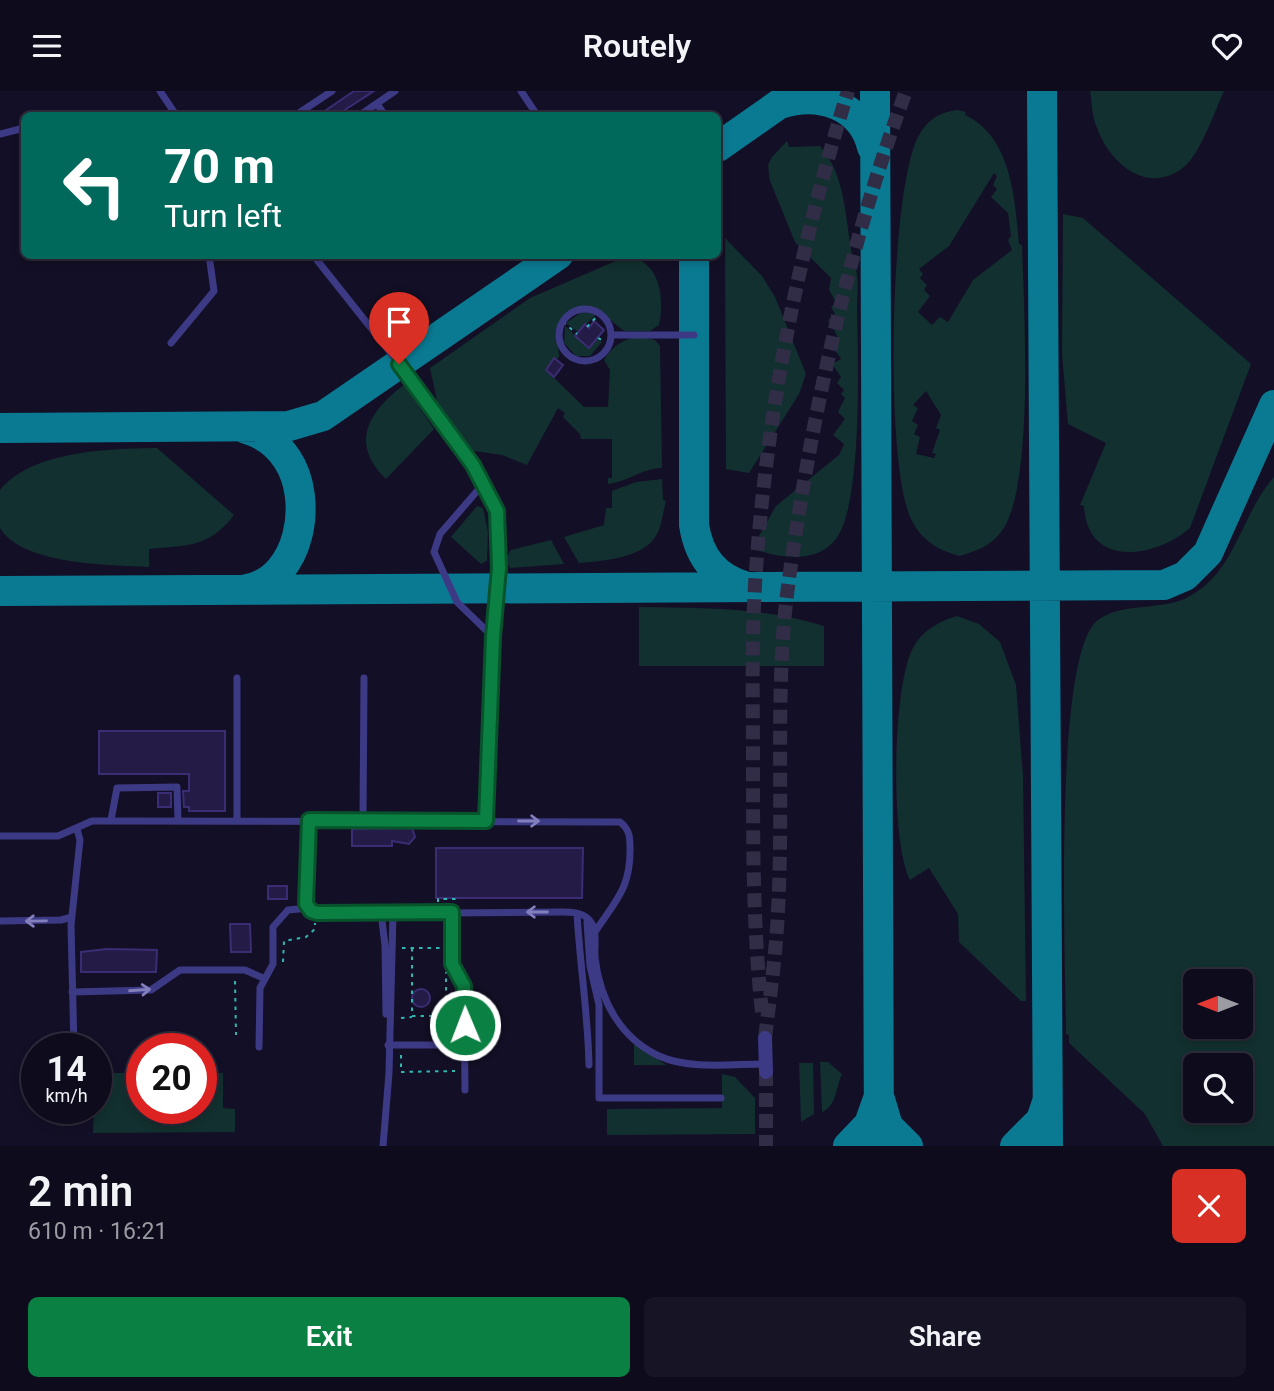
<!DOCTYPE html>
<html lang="en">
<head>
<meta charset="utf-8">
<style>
  body { margin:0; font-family:Roboto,sans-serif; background:#171425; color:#f1f3f6; height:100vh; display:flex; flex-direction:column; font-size:26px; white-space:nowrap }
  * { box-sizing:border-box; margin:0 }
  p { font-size:23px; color:#9b9ba3 }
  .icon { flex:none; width:38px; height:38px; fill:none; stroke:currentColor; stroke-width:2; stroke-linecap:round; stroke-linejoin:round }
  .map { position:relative; height:1055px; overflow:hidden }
  .sheet { display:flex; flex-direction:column; background:#0e0b1c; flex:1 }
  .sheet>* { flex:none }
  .hud { position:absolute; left:21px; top:21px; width:700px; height:147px; border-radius:10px; box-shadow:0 4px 10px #0003,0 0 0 2px #2e2b3b; background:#00695c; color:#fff; overflow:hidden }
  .needle { width:46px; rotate:270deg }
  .tools { position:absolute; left:1183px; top:878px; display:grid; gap:14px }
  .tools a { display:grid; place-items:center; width:70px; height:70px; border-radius:10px; background:#0e0b1c; box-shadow:0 4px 10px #0003,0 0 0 2px #2e2b3b; font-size:35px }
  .speed { position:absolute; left:21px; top:942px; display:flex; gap:14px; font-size:35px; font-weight:700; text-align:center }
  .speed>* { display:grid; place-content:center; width:91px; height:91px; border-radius:50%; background:#0e0b1c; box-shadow:0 4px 10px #0003,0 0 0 2px #2e2b3b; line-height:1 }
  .speed small { font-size:18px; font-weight:400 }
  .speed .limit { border:10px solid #d22; background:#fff; color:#111 }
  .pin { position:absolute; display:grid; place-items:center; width:60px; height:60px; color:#fff; margin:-72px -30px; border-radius:50% 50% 50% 0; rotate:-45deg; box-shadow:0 0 7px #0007 }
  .pin .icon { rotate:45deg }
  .me { position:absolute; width:77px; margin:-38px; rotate:359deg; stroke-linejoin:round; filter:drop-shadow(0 0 5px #0008) }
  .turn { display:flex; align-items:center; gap:24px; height:147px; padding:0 28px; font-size:32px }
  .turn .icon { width:91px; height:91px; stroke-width:2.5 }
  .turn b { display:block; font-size:49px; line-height:60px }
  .round { display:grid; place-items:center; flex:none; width:74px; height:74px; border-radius:10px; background:#171425 }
  .summary { display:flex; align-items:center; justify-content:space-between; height:119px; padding:0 28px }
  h1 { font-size:42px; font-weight:600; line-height:52px }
  .primary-button { display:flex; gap:14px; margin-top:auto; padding:14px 28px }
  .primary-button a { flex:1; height:80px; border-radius:10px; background:#0b8043; color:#fff; font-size:28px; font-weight:600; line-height:80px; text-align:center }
  .primary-button a+a { background:#171425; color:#f1f3f6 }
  header { display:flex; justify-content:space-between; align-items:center; height:91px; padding:0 28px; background:#0e0b1c; font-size:32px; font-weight:600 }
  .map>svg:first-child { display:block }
  .green { fill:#12302f; fill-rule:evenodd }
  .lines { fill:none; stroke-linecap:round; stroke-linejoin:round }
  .taxiway { stroke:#0a7a92; stroke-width:30 }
  .building { fill:#241b47; stroke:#3b2d73; stroke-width:2 }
  .street-tunnel { stroke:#312d47; stroke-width:14; stroke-dasharray:14 7; stroke-linecap:butt }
  .path { stroke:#2fb8b0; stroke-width:2; stroke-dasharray:3.5 5; stroke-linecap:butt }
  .lane { stroke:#3d3a85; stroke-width:7 }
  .street { stroke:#3d3a85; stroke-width:14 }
  .oneway { stroke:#837fbc }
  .route-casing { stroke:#07532c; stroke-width:18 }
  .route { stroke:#0b8043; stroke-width:12 }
</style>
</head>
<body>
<header><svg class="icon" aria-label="menu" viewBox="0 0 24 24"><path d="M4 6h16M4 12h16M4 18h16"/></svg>Routely<svg class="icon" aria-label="heart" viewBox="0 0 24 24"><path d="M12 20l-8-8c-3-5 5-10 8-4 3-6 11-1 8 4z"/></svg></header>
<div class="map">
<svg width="1274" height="1055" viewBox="0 0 1274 1055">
  <rect width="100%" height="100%" fill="#130f26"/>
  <path class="green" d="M 1090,0 L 1224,0 C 1215,20 1200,63 1184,76 C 1148,105 1110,73 1097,37 C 1092,26 1092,12 1090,0 Z
    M 958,19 L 966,21 L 965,24 C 1012,46 1015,109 1019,153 L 1022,154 C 1024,213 1035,398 1001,441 C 991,455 976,460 960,465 C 939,460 921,449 911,428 C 884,371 890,106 917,48 C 926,30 938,21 958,19 ZM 994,82 L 997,85 L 993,94 L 997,98 L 991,106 L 1008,122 L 1011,145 L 1008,149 L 1012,159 L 973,189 L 948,231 L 940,226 L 932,234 L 918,221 L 930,205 L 924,199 L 927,194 L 920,187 L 923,183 L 919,178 L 949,155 ZM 926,300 L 941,324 L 936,337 L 940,339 L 932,362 L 936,363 L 934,367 L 916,363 L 920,346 L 914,343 L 918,334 L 912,330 L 918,317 L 913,314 Z
    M 787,50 L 789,56 L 820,55 C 850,89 844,141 856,179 C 859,190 857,206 857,217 C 858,264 863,413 836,448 C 816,474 777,467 752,457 L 776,415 L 839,364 L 844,353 L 833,344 L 845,328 L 838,321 L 845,307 L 841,303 L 844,299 L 837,292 L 841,286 L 832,273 L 841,268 L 830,252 L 838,246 L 828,229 L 835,223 L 831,216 L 836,211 L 829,199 L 831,187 L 795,151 L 770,90 L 768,74 L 772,66 Z
    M 1063,123 L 1083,127 L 1251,273 L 1190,437 C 1156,467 1087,478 1084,415 L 1080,414 L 1106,352 L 1068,333 L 1062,263 Z
    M 725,147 L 762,185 L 775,206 L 806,283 L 799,303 L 749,382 L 726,378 Z
    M 627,165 C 660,170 665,206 659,234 L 650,240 L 624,240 L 595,217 L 571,219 L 557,238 L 559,266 L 546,279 L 584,316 L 608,316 L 610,279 L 604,269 C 616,249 633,243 655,249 L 660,255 L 662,377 C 643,377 627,391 608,393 L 608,387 L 612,387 L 612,348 L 581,348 L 580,343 L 563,326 L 565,322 L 558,317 L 527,374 L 502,364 L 474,360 L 459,348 L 438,314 L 430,277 L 530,207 Z
    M 582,221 L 597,223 L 578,241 L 566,232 Z
    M 565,235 L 589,257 L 597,248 L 602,251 L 590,265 L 576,265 L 564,252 Z
    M 404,294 L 434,338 L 386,388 C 348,352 370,319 404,294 Z
    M 157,357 L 234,424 C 209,457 187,454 149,458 L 149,476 C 110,474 22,474 0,437 L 0,399 C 33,359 109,358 157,357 Z
    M 1274,386 L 1274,1055 L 1163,1055 L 1145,1023 L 1069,952 L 1069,944 L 1066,943 C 1066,878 1052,563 1098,529 C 1124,510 1163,521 1190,505 C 1236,480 1241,423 1274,386 ZM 1195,891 L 1241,891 L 1241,936 L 1195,936 ZM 1195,975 L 1241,975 L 1241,1020 L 1195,1020 Z
    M 662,388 L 663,409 L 666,410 C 663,420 662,434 657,443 C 645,467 603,470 579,472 L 564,446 L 604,434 L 606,417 L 612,417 L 612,400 L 636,391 Z
    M 477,415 L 483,417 L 488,441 L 487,470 L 481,473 L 451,446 Z
    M 551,449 L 564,473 L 510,477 L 505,468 L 511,459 Z
    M 639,516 C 702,517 764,516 824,535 L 824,575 L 639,575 Z
    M 957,525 L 979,533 L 1000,551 L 1016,594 L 1023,685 L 1026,910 L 1021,910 L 959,851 L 958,823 L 929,777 L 910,789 C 890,751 892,592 914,555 C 923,539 940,530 957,525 Z
    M 634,952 L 666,974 L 634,974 Z
    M 820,971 L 828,971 L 842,983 C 836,995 837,1015 822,1021 Z
    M 799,972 L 813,972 L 814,1023 L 801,1031 Z
    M 96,982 L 142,982 L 142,1017 L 201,1017 L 201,982 L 223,982 L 223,1017 L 235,1018 L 235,1041 L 93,1042 Z
    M 722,983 L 735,986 L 755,1007 L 755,1043 L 607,1044 L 607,1018 L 722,1017 Z"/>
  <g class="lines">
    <path class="taxiway" d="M 875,0 L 879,1055
      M 1042,0 L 1048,1055
      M 780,13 C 819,0 862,14 872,56
      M 718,56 L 795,2
      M 694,164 L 694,434 C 699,466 715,487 747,496
      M 0,337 L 289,335 L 323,325 L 558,164
      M 244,337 C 261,342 277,352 287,368 C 314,408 301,488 247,498
      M 0,500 L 1164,494 L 1185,485 L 1208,462 L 1274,314
      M 848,1055 L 869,1033 L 879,1005 L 888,1035 L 908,1055
      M 1015,1055 L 1041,1029 L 1047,1011"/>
  </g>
  <path class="building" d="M 354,0 L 374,0 L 337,24 L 319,24 Z
    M 594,230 L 604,239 L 589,257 L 575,245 L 585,233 L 589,237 Z
    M 554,267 L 563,274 L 554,286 L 546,279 Z
    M 99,640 L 225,640 L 225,720 L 189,720 L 189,716 L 184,716 L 183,700 L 189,700 L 189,683 L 99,683 Z
    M 158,702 L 171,702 L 171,716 L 158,716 Z
    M 412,737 L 415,746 L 409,753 L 392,750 L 392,755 L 352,755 L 352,738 Z
    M 436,757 L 583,757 L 582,807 L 436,807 Z
    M 268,795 L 287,795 L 287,808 L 268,808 Z
    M 230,833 L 250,833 L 251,861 L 231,861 Z
    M 107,858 L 157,859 L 156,881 L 81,881 L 81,861 Z
    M412 907a9 9 0 1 1 18 0a9 9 0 1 1-18 0Z"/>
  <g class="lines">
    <path class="street-tunnel" d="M 762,921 C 753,838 753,756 753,673 C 753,604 751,535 757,466 C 769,308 801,151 848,0
      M 765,947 C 770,905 776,863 778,820 C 783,729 777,637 783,545 C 786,500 794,454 801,409 C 824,270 857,132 906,0
      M 766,981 L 766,1055"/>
    <path class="path" d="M 563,231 L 577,243
      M 587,236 L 600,222
      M 598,247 L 605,251
      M 438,811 L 438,808 L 459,808
      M 402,857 L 441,857
      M 412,857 L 412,925 L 446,925 L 446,881
      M 283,871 L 284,850 L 306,846 L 315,838 L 315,832
      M 235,890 L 236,944
      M 401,927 L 412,926
      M 401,964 L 401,981 L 455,980"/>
    <path class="lane" d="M 160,0 L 176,24
      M 521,0 L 537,24
      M 377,13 L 385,24
      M 296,24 L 332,0
      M 360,24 L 395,0
      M 0,43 L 24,37
      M 313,164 L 413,290 L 473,374 L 497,420 L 499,477 L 493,546 L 487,730
      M559 244a26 26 0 1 1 52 0a26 26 0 1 1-52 0Z
      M 612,244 L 694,244
      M 171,252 L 214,200 L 209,164
      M 484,392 L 440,443 L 434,461 L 457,511 L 493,546
      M 111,729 L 117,697 L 177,696 L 178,729
      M 237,729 L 237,587
      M 309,729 L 306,812 L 311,820 L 318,823 L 561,821 C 570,821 584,821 590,830 C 598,840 594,855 595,867 C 600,909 620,947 659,965 C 690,979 732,973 765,973
      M 363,729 L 364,587
      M 0,745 L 58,745 L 92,730 L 103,730 L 620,731 C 629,738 630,745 630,756 C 631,797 616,809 595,841
      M 381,822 L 385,854 L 386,923
      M 452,822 L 452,873 L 464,895 L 465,999
      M 577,823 C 580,874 588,923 589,974
      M 0,830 L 61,829 L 72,826
      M 587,831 L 590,875 L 599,914 L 599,1007 L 721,1007
      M 72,901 L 151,899 L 180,879 L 245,879 L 263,887
      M 74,950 L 83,957
      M 388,954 L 465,954
      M 259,956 L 260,897 L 273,873 L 273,836 L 288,819 L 309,817
      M 74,957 L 71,834 L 80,749 L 77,738
      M 383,1055 L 389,982 L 393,822"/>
    <path class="street" d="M 765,947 L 766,981"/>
  </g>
  <defs><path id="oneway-shaft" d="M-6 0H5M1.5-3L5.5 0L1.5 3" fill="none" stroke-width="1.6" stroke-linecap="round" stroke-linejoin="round" transform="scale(1.75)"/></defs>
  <g class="oneway">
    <use href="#oneway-shaft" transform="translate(529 730)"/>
    <use href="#oneway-shaft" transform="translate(537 821) rotate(180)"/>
    <use href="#oneway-shaft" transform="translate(36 830) rotate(179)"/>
    <use href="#oneway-shaft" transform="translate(140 899) rotate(-4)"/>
  </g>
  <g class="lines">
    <g class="route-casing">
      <path id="route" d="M 399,273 L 473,374 L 497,420 L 499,477 L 493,546 L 486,730 L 309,729 L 306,813 L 311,820 L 317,822 L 452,821 L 452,873 L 464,895 L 465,934"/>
    </g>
    <use href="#route" class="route"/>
  </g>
</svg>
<div class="tools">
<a><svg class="needle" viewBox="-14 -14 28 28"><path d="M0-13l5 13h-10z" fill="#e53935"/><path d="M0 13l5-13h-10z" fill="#9b9ba3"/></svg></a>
<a><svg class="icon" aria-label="search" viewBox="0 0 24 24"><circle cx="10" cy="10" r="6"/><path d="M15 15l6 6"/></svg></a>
</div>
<div class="speed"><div>14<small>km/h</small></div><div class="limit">20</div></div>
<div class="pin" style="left:399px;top:273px;background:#d93025"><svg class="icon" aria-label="arrive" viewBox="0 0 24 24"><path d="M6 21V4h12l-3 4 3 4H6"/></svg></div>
<svg class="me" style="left:465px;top:934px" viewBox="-20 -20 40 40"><circle r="17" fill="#0b8043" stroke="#fff" stroke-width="3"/><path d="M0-11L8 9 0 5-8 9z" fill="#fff"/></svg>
<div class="hud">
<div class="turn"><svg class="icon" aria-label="left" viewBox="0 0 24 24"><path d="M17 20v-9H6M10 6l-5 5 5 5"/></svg><div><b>70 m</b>Turn left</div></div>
</div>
</div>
<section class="sheet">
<div class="summary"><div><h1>2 min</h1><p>610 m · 16:21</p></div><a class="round" style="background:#d93025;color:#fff"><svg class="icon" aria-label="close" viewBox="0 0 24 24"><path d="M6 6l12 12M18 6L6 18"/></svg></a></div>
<div class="primary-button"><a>Exit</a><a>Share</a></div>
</section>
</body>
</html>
